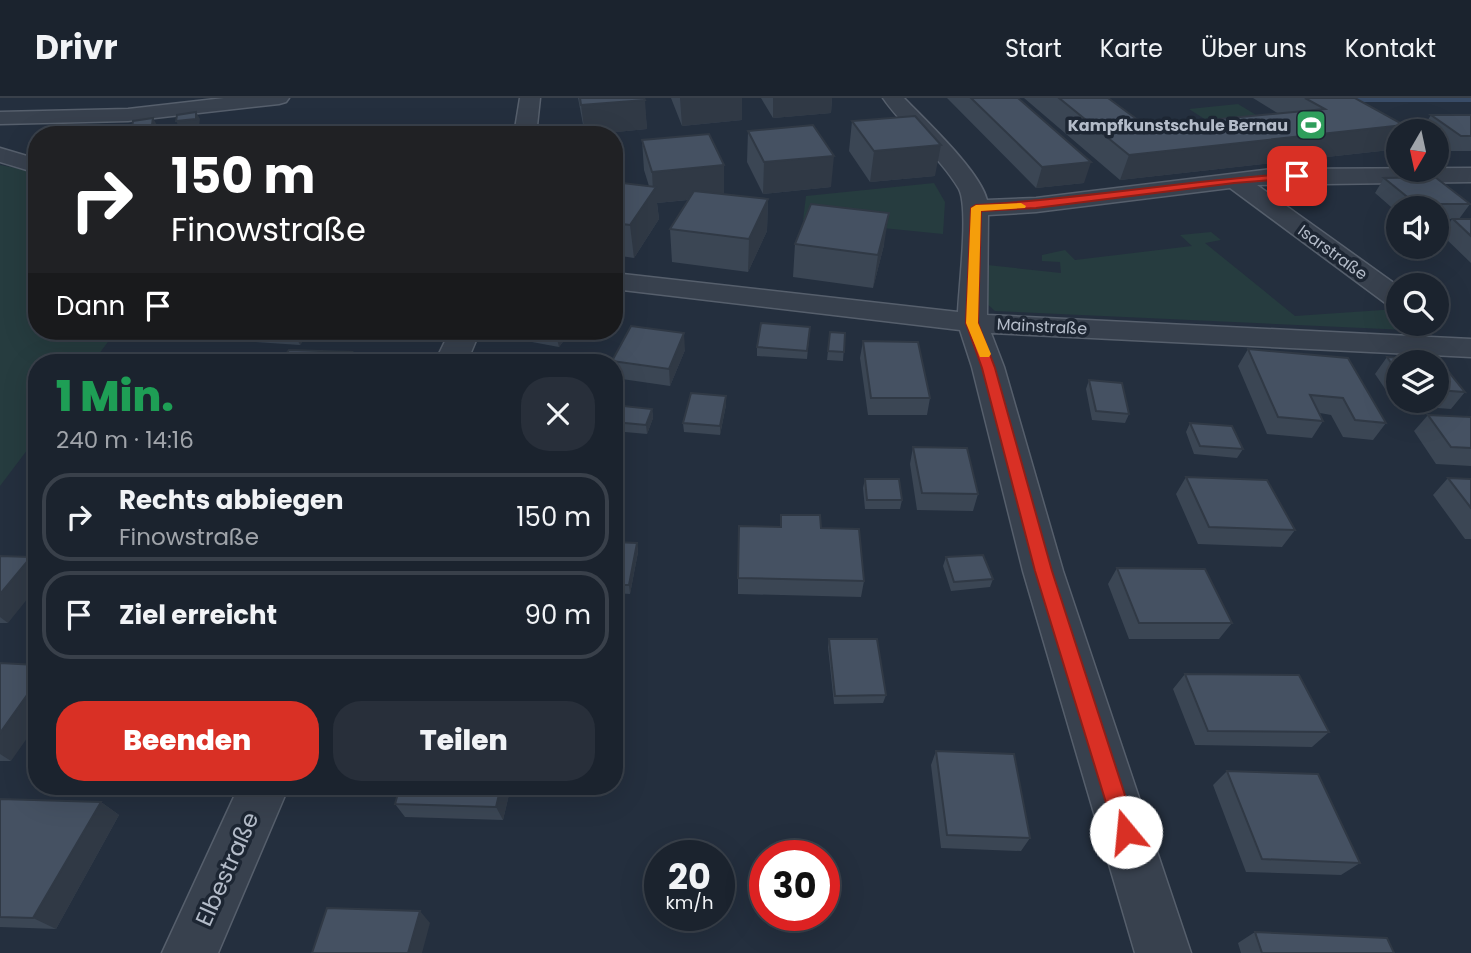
<!DOCTYPE html>
<html lang="de">
<head>
<meta charset="utf-8">
<style>
  body { margin:0; font-family:Poppins,sans-serif; background:#282f3a; color:#f1f3f6; height:100vh; display:flex; flex-direction:column; font-size:26px; white-space:nowrap }
  * { box-sizing:border-box; margin:0 }
  p { font-size:23px; color:#a0a4aa }
  .icon { flex:none; width:38px; height:38px; fill:none; stroke:currentColor; stroke-width:2; stroke-linecap:round; stroke-linejoin:round }
  .map { position:relative; flex:1; overflow:hidden }
  .side { position:absolute; left:28px; top:256px; width:595px; height:441px; display:flex; flex-direction:column; background:#1b232e; border-radius:28px; box-shadow:0 7px 28px #0002,0 0 0 2px #39404a }
  .side>* { flex:none }
  .banner { position:absolute; left:28px; top:28px; width:595px; height:214px; border-radius:28px; box-shadow:0 7px 28px #0002,0 0 0 2px #39404a; background:#202124; color:#fff; overflow:hidden }
  .needle { width:46px; rotate:189deg }
  .tools { position:absolute; left:1386px; top:21px; display:grid; gap:14px }
  .tools a { display:grid; place-items:center; width:63px; height:63px; border-radius:50%; background:#1b232e; box-shadow:0 7px 28px #0002,0 0 0 2px #39404a; font-size:35px }
  .speed { position:absolute; left:644px; top:742px; display:flex; gap:14px; font-size:35px; font-weight:700; text-align:center }
  .speed>* { display:grid; place-content:center; width:91px; height:91px; border-radius:50%; background:#1b232e; box-shadow:0 7px 28px #0002,0 0 0 2px #39404a; line-height:1 }
  .speed small { font-size:18px; font-weight:400 }
  .speed .limit { border:10px solid #d22; background:#fff; color:#111 }
  .pin { position:absolute; display:grid; place-items:center; width:60px; height:60px; color:#fff; margin:-30px; border-radius:14px; box-shadow:0 4px 10px #0006 }
  .me { position:absolute; width:77px; margin:-38px; rotate:343deg; stroke-linejoin:round; filter:drop-shadow(0 0 5px #0008) }
  .turn { display:flex; align-items:center; gap:24px; height:147px; padding:0 28px; font-size:32px }
  .turn .icon { width:91px; height:91px; stroke-width:2.5 }
  .turn b { display:block; font-size:49px; line-height:60px }
  .then { display:flex; align-items:center; height:66px; padding:0 28px; background:#0003; gap:14px; font-size:26px }
  .round { display:grid; place-items:center; flex:none; width:74px; height:74px; border-radius:28px; background:#282f3a }
  .summary { display:flex; align-items:center; justify-content:space-between; height:119px; padding:0 28px }
  h1 { font-size:42px; font-weight:800; line-height:52px; color:#1e9e55 }
  .cta { display:flex; gap:14px; margin-top:auto; padding:14px 28px }
  .cta a { flex:1; height:80px; border-radius:28px; background:#d93025; color:#fff; font-size:28px; font-weight:800; line-height:80px; text-align:center }
  .cta a+a { background:#282f3a; color:#f1f3f6 }
  ul { padding:0; list-style:none }
  li { display:flex; align-items:center; gap:21px; height:88px; margin:0 14px 10px; padding:0 14px; border:4px solid #39404a; border-radius:28px }
  li div { flex:1 }
  li b { display:block; font-size:26px }
  li em { font-style:normal }
  header { display:flex; align-items:center; gap:42px; box-sizing:border-box; height:98px; padding:0 35px; background:#1b232e; border-bottom:2px solid #39404a }
  header strong { font-size:33px }
  nav { display:flex; gap:38px; margin-inline-start:auto; font-size:24px }
  .map>svg:first-child { display:block }
  .green { fill:#263c3f }
  .lines { fill:none; stroke-linecap:round; stroke-linejoin:round }
  .stream { fill:#394c67; fill-rule:evenodd }
  .minor-casing { stroke:#565f6c; stroke-width:3 }
  .minor { fill:#38414e; fill-rule:evenodd }
  .wall { fill:#3b4654; fill-rule:evenodd }
  .shaded-wall { fill:#303945 }
  .building { fill:#455162; stroke:#303945; stroke-width:2 }
  .route { fill:#d93025; stroke:#8d1f18; stroke-width:2 }
  .slow { fill:#f59e0b }
  .labels { text-anchor:middle; stroke-width:7; stroke-linejoin:round; paint-order:stroke }
  .far-poi-label { font-size:16px; font-weight:bold; fill:#b4bcc9; stroke:#1d2633; text-anchor:end }
  .far-street-label { font-size:16px; fill:#b4bcc9; stroke:#1d2633 }
  .near-street-label { font-size:23px; fill:#b4bcc9; stroke:#1d2633 }
</style>
</head>
<body>
<header>
<strong>Drivr</strong>
<nav><a>Start</a><a>Karte</a><a>Über uns</a><a>Kontakt</a></nav>
</header>
<div class="map">
<svg width="1471" height="855" viewBox="0 0 1471 855">
  <rect width="100%" height="100%" fill="#242f3e"/>
  <path class="green" d="M 1238,6 L 1271,26 L 1220,31 L 1189,11 Z
    M 0,67 L 37,74 L 37,233 L 116,233 L 93,264 L 37,264 L 37,339 L 0,388 Z
    M 934,85 L 945,104 L 943,136 L 803,122 L 806,98 Z
    M 1211,134 L 1221,142 L 1205,145 L 1295,218 L 1397,211 L 1398,226 L 1418,226 L 1428,233 L 995,213 L 985,204 L 987,167 L 1061,175 L 1060,164 L 1042,163 L 1042,157 L 1065,152 L 1075,162 L 1192,148 L 1180,137 Z"/>
  <g class="lines">
    <path class="stream" d="M 1471,0 L 1471,4 L 1349,4 L 1346,2 L 1349,0 Z"/>
    <g class="minor-casing">
      <path id="minor" d="M 224,0 L 289,0 L 286,4 L 279,6 L 128,23 L 0,26 L 0,14 L 128,11 Z
        M 520,0 L 540,0 L 536,37 L 514,37 Z
        M 883,0 L 904,0 C 926,23 980,73 987,102 L 1036,100 L 1272,71 L 1471,70 L 1471,84 L 1257,87 L 1398,188 L 1398,210 L 1388,207 L 1230,90 L 1036,114 L 988,117 L 987,217 L 1471,241 L 1471,259 L 991,235 L 1004,269 L 1063,473 L 1191,855 L 1135,855 L 1023,473 L 972,269 L 960,232 L 614,191 L 614,175 L 958,214 C 959,189 969,110 959,91 C 939,57 905,32 883,0 Z
        M 0,50 L 37,61 L 37,75 L 0,64 Z
        M 450,233 L 480,233 L 467,264 L 435,264 Z
        M 239,688 L 289,688 L 218,855 L 162,855 Z"/>
    </g>
    <use href="#minor" class="minor"/>
  </g>
  <path class="wall" d="M 578,0 L 644,0 L 647,31 L 585,37 Z
    M 671,0 L 742,0 L 742,22 L 682,28 Z
    M 761,0 L 832,0 L 831,15 L 773,20 Z
    M 947,0 L 1018,0 L 1084,85 L 1036,90 Z
    M 1024,0 L 1108,0 L 1146,28 L 1279,16 L 1253,0 L 1355,0 L 1401,33 L 1390,52 L 1120,82 Z
    M 1431,17 L 1471,17 L 1471,53 L 1451,53 L 1437,42 L 1437,33 L 1425,33 L 1422,31 Z
    M 852,23 L 935,78 L 870,84 L 849,53 Z
    M 748,33 L 831,89 L 763,96 L 747,64 Z
    M 642,42 L 724,67 L 724,96 L 768,101 L 767,133 L 748,174 L 672,164 L 670,131 L 688,102 L 657,105 L 659,121 L 634,160 L 614,157 L 614,84 L 649,88 L 644,72 Z
    M 1384,80 L 1470,106 L 1459,121 L 1471,121 L 1471,165 L 1442,137 L 1452,121 L 1437,121 L 1437,110 L 1398,110 L 1398,115 L 1375,95 Z
    M 795,146 L 884,147 L 873,190 L 793,179 Z
    M 810,229 L 807,261 L 757,258 L 757,249 Z
    M 249,233 L 311,233 L 300,247 L 255,244 Z
    M 520,233 L 571,233 L 559,249 L 521,242 L 519,234 Z
    M 830,234 L 845,235 L 843,263 L 827,262 Z
    M 863,243 L 930,300 L 927,317 L 868,317 L 860,260 Z
    M 1248,251 L 1348,260 L 1386,325 L 1373,342 L 1343,339 L 1331,317 L 1320,315 L 1323,323 L 1312,340 L 1267,336 L 1238,268 Z
    M 685,252 L 670,288 L 615,280 L 614,264 L 613,264 L 612,263 Z
    M 1387,259 L 1440,263 L 1465,294 L 1451,311 L 1396,307 L 1375,276 ZM 1398,264 L 1437,264 L 1437,303 L 1398,303 Z
    M 1089,282 L 1129,316 L 1125,325 L 1092,322 L 1086,291 Z
    M 614,307 L 652,311 L 653,320 L 647,336 L 614,333 Z
    M 726,307 L 720,337 L 684,334 L 683,325 Z
    M 1428,317 L 1471,319 L 1471,368 L 1436,366 L 1414,333 Z
    M 1190,325 L 1243,351 L 1237,360 L 1194,356 L 1186,334 Z
    M 913,349 L 978,396 L 973,413 L 917,412 L 910,366 Z
    M 1186,379 L 1295,432 L 1282,449 L 1198,446 L 1176,396 Z
    M 1448,380 L 1471,381 L 1471,441 L 1465,441 L 1433,397 Z
    M 865,381 L 902,402 L 900,411 L 865,411 L 863,390 Z
    M 781,417 L 821,430 L 864,483 L 861,499 L 738,496 L 738,480 L 780,429 Z
    M 614,444 L 637,445 L 638,454 L 630,496 L 614,495 Z
    M 0,458 L 8,525 L 0,525 Z
    M 946,459 L 993,481 L 990,489 L 951,493 L 943,468 Z
    M 1117,470 L 1232,525 L 1219,541 L 1129,541 L 1108,486 Z
    M 829,541 L 886,597 L 883,605 L 834,606 L 828,549 Z
    M 0,565 L 11,663 L 0,663 Z
    M 1185,576 L 1329,634 L 1312,649 L 1195,647 L 1173,591 Z
    M 936,653 L 1030,740 L 1021,753 L 941,750 L 931,667 Z
    M 1227,673 L 1360,765 L 1341,777 L 1246,774 L 1213,687 Z
    M 400,688 L 511,688 L 503,722 L 405,719 L 395,706 Z
    M 0,701 L 101,704 L 119,717 L 56,831 L 0,829 Z
    M 1255,834 L 1394,855 L 1241,855 L 1238,845 Z"/>
  <path class="shaded-wall" d="M 680,0 L 742,0 L 742,22 L 682,28 Z
    M 773,0 L 832,0 L 831,15 L 773,20 Z
    M 645,2 L 647,31 L 585,37 L 581,7 Z
    M 196,14 L 200,21 L 199,28 L 180,31 L 176,23 Z
    M 153,20 L 157,27 L 156,34 L 136,37 L 132,29 Z
    M 1404,27 L 1401,33 L 1398,33 L 1398,37 L 1390,52 L 1120,82 L 1129,57 Z
    M 941,47 L 935,78 L 870,84 L 874,53 Z
    M 834,58 L 831,89 L 763,96 L 764,64 Z
    M 1091,64 L 1084,85 L 1036,90 L 1042,69 Z
    M 724,67 L 724,98 L 657,105 L 659,121 L 634,160 L 630,127 L 653,93 L 652,74 Z
    M 768,101 L 767,133 L 748,174 L 749,141 Z
    M 889,115 L 884,147 L 873,190 L 878,157 Z
    M 293,233 L 311,233 L 300,247 Z
    M 563,233 L 571,233 L 559,249 L 557,241 Z
    M 684,235 L 685,252 L 670,288 L 669,271 Z
    M 352,254 L 356,264 L 346,264 Z
    M 726,298 L 726,307 L 720,337 L 720,328 Z
    M 652,311 L 653,320 L 647,336 L 646,327 Z
    M 637,445 L 638,454 L 630,496 L 629,487 Z
    M 31,459 L 37,465 L 37,489 L 8,525 L 0,519 L 0,496 Z
    M 37,583 L 37,626 L 11,663 L 0,656 L 0,635 Z
    M 501,688 L 511,688 L 503,722 L 496,709 Z
    M 101,704 L 119,717 L 56,831 L 33,820 Z
    M 420,813 L 430,825 L 422,855 L 408,855 Z"/>
  <path class="building" d="M 580,0 L 644,0 L 645,2 L 581,7 Z
    M 971,0 L 1018,0 L 1091,64 L 1042,69 Z
    M 1059,0 L 1108,0 L 1146,28 L 1325,11 L 1305,0 L 1355,0 L 1404,27 L 1129,57 Z
    M 196,14 L 196,21 L 176,23 L 177,17 Z
    M 1431,17 L 1471,17 L 1471,38 L 1461,38 Z
    M 915,18 L 941,47 L 874,53 L 852,23 Z
    M 153,20 L 152,27 L 132,29 L 133,23 Z
    M 813,27 L 834,58 L 764,64 L 748,33 Z
    M 709,36 L 724,67 L 652,74 L 642,42 Z
    M 1435,79 L 1470,106 L 1416,106 L 1384,80 Z
    M 614,84 L 656,89 L 630,127 L 614,125 Z
    M 694,93 L 768,101 L 749,141 L 670,131 Z
    M 811,106 L 889,115 L 878,157 L 795,146 Z
    M 1453,121 L 1471,121 L 1471,138 Z
    M 761,225 L 810,229 L 807,253 L 757,249 Z
    M 631,228 L 684,235 L 669,271 L 612,263 Z
    M 520,233 L 563,233 L 557,241 L 519,234 Z
    M 830,234 L 845,235 L 844,254 L 828,253 Z
    M 863,243 L 918,244 L 930,300 L 871,300 Z
    M 1248,251 L 1348,260 L 1386,325 L 1355,322 L 1343,300 L 1310,297 L 1323,323 L 1278,319 Z
    M 289,252 L 352,254 L 346,264 L 280,264 Z
    M 1387,259 L 1440,263 L 1465,294 L 1437,292 L 1437,264 L 1398,264 L 1398,275 Z
    M 499,262 L 552,264 L 498,264 Z
    M 1089,282 L 1122,285 L 1129,316 L 1096,313 Z
    M 691,295 L 726,298 L 720,328 L 683,325 Z
    M 614,307 L 652,311 L 646,327 L 614,324 Z
    M 1428,317 L 1471,319 L 1471,350 L 1451,349 Z
    M 1190,325 L 1232,328 L 1243,351 L 1200,348 Z
    M 913,349 L 967,350 L 978,396 L 922,395 Z
    M 1186,379 L 1267,382 L 1295,432 L 1209,429 Z
    M 1448,380 L 1471,381 L 1471,410 Z
    M 865,381 L 899,381 L 902,402 L 867,402 Z
    M 781,417 L 820,417 L 821,430 L 859,431 L 864,483 L 738,480 L 739,428 L 781,429 Z
    M 614,444 L 637,445 L 629,487 L 614,487 Z
    M 983,457 L 993,481 L 954,484 L 946,459 Z
    M 0,458 L 31,459 L 0,496 Z
    M 1117,470 L 1205,471 L 1232,525 L 1139,525 Z
    M 829,541 L 877,541 L 886,597 L 835,598 Z
    M 0,565 L 37,567 L 37,583 L 0,635 Z
    M 1185,576 L 1299,577 L 1329,634 L 1208,633 Z
    M 936,653 L 1014,656 L 1030,740 L 947,737 Z
    M 1227,673 L 1318,676 L 1360,765 L 1262,761 Z
    M 400,688 L 501,688 L 496,709 L 395,706 Z
    M 0,701 L 101,704 L 33,820 L 0,819 Z
    M 327,810 L 420,813 L 408,855 L 312,855 Z
    M 1255,834 L 1387,840 L 1394,855 L 1262,855 Z"/>
  <path class="route" d="M 1297,75 L 1300,76 L 1300,80 L 1234,85 L 1036,110 L 981,113 L 978,225 L 995,270 L 1052,473 L 1137,734 L 1134,742 L 1126,745 L 1119,742 L 1115,734 L 1035,473 L 982,270 L 966,225 L 971,110 L 976,107 C 1083,101 1189,82 1297,75 Z"/>
  <path class="slow" d="M 1021,105 L 1026,108 L 1025,110 L 981,113 L 978,225 L 991,256 L 989,259 L 980,259 L 966,225 L 971,110 L 976,107 Z"/>
  <defs>
    <g id="stadium-square" transform="scale(1.575)"><rect x="-9" y="-9" width="18" height="18" rx="4" fill="#2e9e5b" stroke="#1d2633"/><path d="M0-5a6.5 5 0 1 0 0 10a6.5 5 0 1 0 0-10ZM-3.5-1.8h7v3.6h-7Z" fill="#fff"/></g>
  </defs>
  <g fill-rule="evenodd">
    <use href="#stadium-square" x="1311" y="27"/>
  </g>
  <g class="labels">
    <g class="far-poi-label">
      <text x="1288" y="33">Kampfkunstschule Bernau</text>
    </g>
    <g class="far-street-label">
      <text transform="translate(1333 154) rotate(36)" y="6">Isarstraße</text>
      <text transform="translate(1042 228) rotate(3)" y="6">Mainstraße</text>
    </g>
    <g class="near-street-label">
      <text transform="translate(227 771) rotate(-66)" y="8">Elbestraße</text>
    </g>
  </g>
</svg>
<div class="tools">
<a><svg class="needle" viewBox="-14 -14 28 28"><path d="M0-13l5 13h-10z" fill="#e53935"/><path d="M0 13l5-13h-10z" fill="#a0a4aa"/></svg></a>
<a><svg class="icon" aria-label="sound" viewBox="0 0 24 24"><path d="M4 9h4l5-4v14l-5-4H4zM17 9q2 3 0 6"/></svg></a>
<a><svg class="icon" aria-label="search" viewBox="0 0 24 24"><circle cx="10" cy="10" r="6"/><path d="M15 15l6 6"/></svg></a>
<a><svg class="icon" aria-label="layers" viewBox="0 0 24 24"><path d="M12 4l9 5-9 5-9-5zM3 14l9 5 9-5"/></svg></a>
</div>
<div class="speed"><div>20<small>km/h</small></div><div class="limit">30</div></div>
<div class="pin" style="left:1297px;top:78px;background:#d93025"><svg class="icon" aria-label="arrive" viewBox="0 0 24 24"><path d="M6 21V4h12l-3 4 3 4H6"/></svg></div>
<svg class="me" style="left:1126px;top:734px" viewBox="-20 -20 40 40"><circle r="19" fill="#fff"/><path d="M0-13L10 11 0 6-10 11z" fill="#d93025"/></svg>
<div class="banner">
<div class="turn"><svg class="icon" aria-label="right" viewBox="0 0 24 24"><path d="M7 20v-9h11M14 6l5 5-5 5"/></svg><div><b>150 m</b>Finowstraße</div></div>
<div class="then">Dann<svg class="icon" aria-label="arrive" viewBox="0 0 24 24"><path d="M6 21V4h12l-3 4 3 4H6"/></svg></div>
</div>
<section class="side">
<div class="summary"><div><h1>1 Min.</h1><p>240 m · 14:16</p></div><a class="round"><svg class="icon" aria-label="close" viewBox="0 0 24 24"><path d="M6 6l12 12M18 6L6 18"/></svg></a></div>
<ul>
<li><svg class="icon" aria-label="right" viewBox="0 0 24 24"><path d="M7 20v-9h11M14 6l5 5-5 5"/></svg><div><b>Rechts abbiegen</b><p>Finowstraße</p></div><em>150 m</em></li>
<li><svg class="icon" aria-label="arrive" viewBox="0 0 24 24"><path d="M6 21V4h12l-3 4 3 4H6"/></svg><div><b>Ziel erreicht</b></div><em>90 m</em></li>
</ul>
<div class="cta"><a>Beenden</a><a>Teilen</a></div>
</section>
</div>
</body>
</html>
